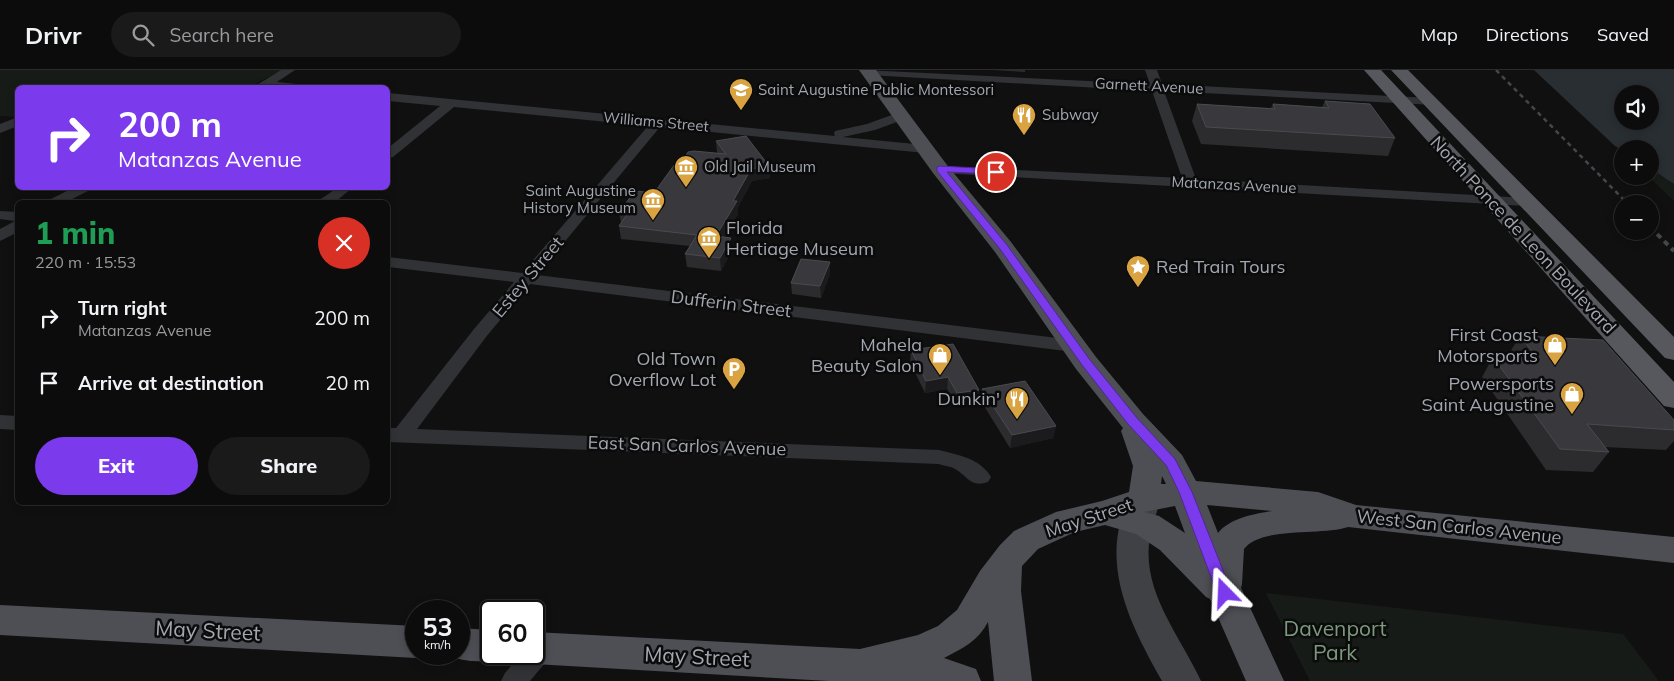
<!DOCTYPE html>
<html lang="en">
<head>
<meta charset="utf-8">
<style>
  body { margin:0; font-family:Mulish,sans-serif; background:#1a1a1b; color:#f1f3f6; height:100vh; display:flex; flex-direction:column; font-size:19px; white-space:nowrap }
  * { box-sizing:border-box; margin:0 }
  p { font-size:16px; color:#9a9b9d }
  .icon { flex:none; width:28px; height:28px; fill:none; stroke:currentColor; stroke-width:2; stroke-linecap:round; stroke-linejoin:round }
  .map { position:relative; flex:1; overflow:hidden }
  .panel { position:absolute; left:15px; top:130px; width:375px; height:305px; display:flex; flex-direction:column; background:#0c0c0d; border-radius:8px; box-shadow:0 2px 8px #0003,0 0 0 1px #2c2c2e }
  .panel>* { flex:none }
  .guide { position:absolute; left:15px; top:15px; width:375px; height:105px; border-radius:8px; box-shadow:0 2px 8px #0003,0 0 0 1px #2c2c2e; background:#7c3aed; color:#fff; overflow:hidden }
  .controls { position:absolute; left:1614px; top:15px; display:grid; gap:10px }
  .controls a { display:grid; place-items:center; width:45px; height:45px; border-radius:50%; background:#0c0c0d; box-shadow:0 2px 8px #0003,0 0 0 1px #2c2c2e; font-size:25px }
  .speed { position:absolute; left:405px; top:530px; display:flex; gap:10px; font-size:25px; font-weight:700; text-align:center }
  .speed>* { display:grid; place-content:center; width:65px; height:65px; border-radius:50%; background:#0c0c0d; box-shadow:0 2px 8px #0003,0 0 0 1px #2c2c2e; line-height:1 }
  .speed small { font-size:12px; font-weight:400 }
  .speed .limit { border:2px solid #111; border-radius:8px; background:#fff; color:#111 }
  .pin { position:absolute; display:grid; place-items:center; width:42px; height:42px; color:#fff; margin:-21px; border:2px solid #fff; border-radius:50%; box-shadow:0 1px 5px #0007 }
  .me { position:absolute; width:55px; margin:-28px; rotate:339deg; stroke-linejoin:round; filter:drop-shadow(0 0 4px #0008) }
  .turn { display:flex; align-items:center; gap:18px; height:105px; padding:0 20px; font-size:22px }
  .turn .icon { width:65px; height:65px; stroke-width:2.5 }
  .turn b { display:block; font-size:35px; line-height:42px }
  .round { display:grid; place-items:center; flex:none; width:52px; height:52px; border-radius:26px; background:#1a1a1b }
  .head { display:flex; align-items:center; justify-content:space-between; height:85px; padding:0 20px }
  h1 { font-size:30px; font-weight:800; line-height:38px; color:#1e9e55 }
  .cta { display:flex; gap:10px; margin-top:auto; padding:10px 20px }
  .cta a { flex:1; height:58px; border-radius:30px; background:#7c3aed; color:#fff; font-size:20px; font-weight:800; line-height:58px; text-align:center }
  .cta a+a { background:#1a1a1b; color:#f1f3f6 }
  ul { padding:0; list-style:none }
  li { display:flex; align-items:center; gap:15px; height:65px; padding:0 20px }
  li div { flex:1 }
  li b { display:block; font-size:19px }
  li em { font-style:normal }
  header { display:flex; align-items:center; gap:30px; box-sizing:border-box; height:70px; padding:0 25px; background:#0c0c0d; border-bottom:1px solid #2c2c2e }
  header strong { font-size:24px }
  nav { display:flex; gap:28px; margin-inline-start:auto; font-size:18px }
  .search { width:350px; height:45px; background:#1a1a1b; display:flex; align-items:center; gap:12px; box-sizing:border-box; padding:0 18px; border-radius:28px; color:#9a9b9d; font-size:19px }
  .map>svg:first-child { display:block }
  .green { fill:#171b17 }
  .water { fill:#282e32; fill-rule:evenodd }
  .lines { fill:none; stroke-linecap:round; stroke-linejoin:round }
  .minor { fill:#313235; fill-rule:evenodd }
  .secondary { fill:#3f4145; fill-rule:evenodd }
  .primary { fill:#4e4f54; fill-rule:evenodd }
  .trunk { fill:#56585d; fill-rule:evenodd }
  .rail-far1 { stroke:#44464a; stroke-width:2.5; stroke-dasharray:4.5 4; stroke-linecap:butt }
  .rail { stroke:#44464a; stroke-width:4; stroke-dasharray:5.5 4.5; stroke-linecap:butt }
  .wall { fill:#2c2c2f }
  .shaded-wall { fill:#1b1b1d }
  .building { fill:#39393d; stroke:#494b4f }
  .route { fill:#7c3aed; stroke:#51269a }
  .labels { text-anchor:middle; stroke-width:5; stroke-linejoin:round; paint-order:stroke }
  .far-street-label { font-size:15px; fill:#a3a7b0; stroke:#0b0b0c }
  .far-poi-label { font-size:15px; fill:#a3a7b0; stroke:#0b0b0c; text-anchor:start }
  .poi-label { font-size:18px; fill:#a3a7b0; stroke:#0b0b0c; text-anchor:end }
  .street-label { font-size:18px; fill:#a3a7b0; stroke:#0b0b0c }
  .near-park-label { font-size:21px; fill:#7c997d; stroke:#0b0b0c }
  .near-street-label { font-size:21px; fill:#a3a7b0; stroke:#0b0b0c }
</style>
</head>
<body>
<header>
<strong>Drivr</strong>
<div class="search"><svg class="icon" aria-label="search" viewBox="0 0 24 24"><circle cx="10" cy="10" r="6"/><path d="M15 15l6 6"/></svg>Search here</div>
<nav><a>Map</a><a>Directions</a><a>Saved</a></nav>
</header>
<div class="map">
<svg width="1674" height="611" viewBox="0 0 1674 611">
  <rect width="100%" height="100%" fill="#101011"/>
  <path class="green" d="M 0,0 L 281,0 L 250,17 L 18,18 L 17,47 L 0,46 Z
    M 1650,98 L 1674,114 L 1674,131 L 1648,106 L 1650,106 Z
    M 1266,523 L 1623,564 L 1659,611 L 1310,611 Z"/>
  <path class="water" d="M 1534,0 L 1674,0 L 1674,114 L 1650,98 L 1650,79 L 1622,80 L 1615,76 ZM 1622,24 L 1650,24 L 1650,51 L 1622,51 Z"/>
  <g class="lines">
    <path class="minor" d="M 281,0 L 295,0 L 277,12 L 296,14 L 302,18 L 252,18 Z
      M 864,0 L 1150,14 L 1145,0 L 1157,0 L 1162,14 L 1430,28 L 1436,32 L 1434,35 L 1164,21 L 1196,109 L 1528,128 L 1533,129 L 1535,132 L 1533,135 L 1528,136 L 940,103 L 933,99 L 935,96 L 1182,108 L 1152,21 L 868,5 L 864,4 L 862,2 Z
      M 388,23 L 835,66 L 834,64 L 835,61 L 867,54 L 897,43 L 905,43 L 907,46 L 905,49 L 875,60 L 843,67 L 925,75 L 930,76 L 932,79 L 930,82 L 925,83 L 660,57 L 537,205 L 1074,270 L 1080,272 L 1083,276 L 1080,280 L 1074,282 L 530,214 L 486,267 L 417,359 L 939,380 C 958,385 980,388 991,407 L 988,412 C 970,418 968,406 955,399 C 951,396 944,396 939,394 L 388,372 L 388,358 L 396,358 L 474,259 L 514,212 L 388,197 L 388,187 L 522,203 L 648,56 L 454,37 L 393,87 L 388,88 L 388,78 L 440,36 L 388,31 Z
      M 18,47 L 18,56 L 0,63 L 0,54 Z
      M 73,118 L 90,118 L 88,121 L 66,132 L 49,132 L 51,129 Z
      M 337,118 L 352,118 L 335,132 L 319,132 L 321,129 Z
      M 0,141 L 18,142 L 18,162 L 0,171 L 0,159 L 15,151 L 0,149 Z
      M 0,345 L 18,346 L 18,360 L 0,359 Z
      M 541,568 L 550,571 L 554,579 L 550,587 L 530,611 L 501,611 L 505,603 L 521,584 L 534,584 L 534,571 Z"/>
    <path class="secondary" d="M 1144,417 L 1155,421 L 1160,429 C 1157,444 1151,458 1149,474 C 1144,525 1181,567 1201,611 L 1162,611 C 1128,551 1096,487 1133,421 Z"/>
    <path class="primary" d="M 859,0 L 876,0 L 947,95 L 1011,172 L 1096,287 L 1143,344 L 1182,385 L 1196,411 L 1318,422 L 1356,435 L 1674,467 L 1674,493 L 1348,457 C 1321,466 1261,456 1244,479 L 1242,514 L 1241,518 L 1284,611 L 1246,611 L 1210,529 L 1206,527 L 1160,480 L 1136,464 L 1105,455 L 1075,462 L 1038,479 L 1022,496 L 1021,521 L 1032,611 L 994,611 L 988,552 C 979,570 962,579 944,588 L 976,599 L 981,611 L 829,611 L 534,594 L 521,589 L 518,584 L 534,584 L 534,562 L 860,579 L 918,565 L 938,556 L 957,540 L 980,501 L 1000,475 L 1014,461 L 1056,442 L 1102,431 L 1129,422 L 1133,396 L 1121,361 L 1123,358 L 1076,299 L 995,182 L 933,103 ZM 1162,406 L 1166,414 L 1161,414 ZM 1207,435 L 1272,441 C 1254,444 1230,448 1218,463 ZM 1175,436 L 1185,463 L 1159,446 L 1144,442 Z
      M 0,535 L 416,556 L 416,584 L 428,584 L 416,588 L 0,565 Z
      M 459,558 L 491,560 L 491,584 L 506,584 L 504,587 C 485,594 465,592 446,585 L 445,584 L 459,584 Z"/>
    <path class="trunk" d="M 1364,0 L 1381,0 L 1674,312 L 1674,338 L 1664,336 Z
      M 1391,0 L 1408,0 L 1674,267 L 1674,290 L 1665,288 Z"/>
    <path class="rail-far1" d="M 1496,0 L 1628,134"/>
    <path class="rail" d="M 1650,157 L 1674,181"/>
  </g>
  <path class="wall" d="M 993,0 L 1025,0 L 1025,2 Z
    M 1325,31 L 1395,68 L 1388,86 L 1201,74 L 1192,51 L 1197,34 L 1271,38 L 1273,34 L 1322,37 Z
    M 716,71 L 769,96 L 770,108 L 752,111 L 738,137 L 738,144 L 724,167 L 732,180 L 721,201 L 687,197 L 685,184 L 690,176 L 621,169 L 619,156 L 621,153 L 619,142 L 654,123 L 682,92 L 718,84 L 717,82 Z
    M 830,204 L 821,228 L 792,224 L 791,213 Z
    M 1520,266 L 1674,350 L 1674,371 L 1666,380 L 1604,377 L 1609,382 L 1593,402 L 1546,400 L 1482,307 L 1493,287 L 1510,288 L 1508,285 Z
    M 911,280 L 979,320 L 977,331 L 956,335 L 947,319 L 925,323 L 910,292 Z
    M 982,319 L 1056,356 L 1053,368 L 1010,378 L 981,331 Z"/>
  <path class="shaded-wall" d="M 769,96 L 770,108 L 752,111 L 738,137 L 738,144 L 718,179 L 716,166 L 733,131 L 751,99 Z
    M 731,168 L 732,180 L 721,201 L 720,188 Z
    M 830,192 L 830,204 L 821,228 L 820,216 Z
    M 948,307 L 947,319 L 925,323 L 926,311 Z
    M 979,320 L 977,331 L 956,335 L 957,323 Z
    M 1056,356 L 1053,368 L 1010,378 L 1012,365 Z"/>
  <path class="building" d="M 1325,31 L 1370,34 L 1395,68 L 1206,57 L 1197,34 L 1275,39 L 1273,34 L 1329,38 Z
    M 746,66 L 769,96 L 751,99 L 733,131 L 737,131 L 716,166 L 731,168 L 720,188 L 685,184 L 697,165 L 619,156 L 628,143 L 619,142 L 635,121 L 654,123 L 677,91 L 682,92 L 688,82 L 694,81 L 726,84 L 716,71 Z
    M 801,189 L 830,192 L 820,216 L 791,213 Z
    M 1520,266 L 1603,270 L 1674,350 L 1674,360 L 1587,354 L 1609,382 L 1560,379 L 1493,287 L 1539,290 Z
    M 953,274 L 979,320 L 957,323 L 948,307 L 926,311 L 911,280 Z
    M 1025,311 L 1056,356 L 1012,365 L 982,319 Z"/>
  <path class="route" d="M 940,96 L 996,99 L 1000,102 L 996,104 L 947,102 L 1007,175 L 1090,290 L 1137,348 L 1175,389 L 1192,422 L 1232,523 L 1230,528 L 1225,529 L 1220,528 L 1217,523 L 1179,422 L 1166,395 L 1128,354 L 1082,295 L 1000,179 L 937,101 L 937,97 Z"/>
  <defs>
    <g id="school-pin" transform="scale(1.25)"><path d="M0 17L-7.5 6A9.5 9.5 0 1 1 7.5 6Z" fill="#d8a340" stroke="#0b0b0c"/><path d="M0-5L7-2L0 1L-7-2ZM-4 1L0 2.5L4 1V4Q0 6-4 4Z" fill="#fff"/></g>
    <g id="restaurant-pin" transform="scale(1.25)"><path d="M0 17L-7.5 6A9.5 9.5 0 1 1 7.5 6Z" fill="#d8a340" stroke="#0b0b0c"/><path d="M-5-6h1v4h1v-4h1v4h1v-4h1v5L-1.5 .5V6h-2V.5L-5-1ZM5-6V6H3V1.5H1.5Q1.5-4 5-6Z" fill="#fff"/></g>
    <g id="museum-pin" transform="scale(1.25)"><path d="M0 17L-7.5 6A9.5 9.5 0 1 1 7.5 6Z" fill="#d8a340" stroke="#0b0b0c"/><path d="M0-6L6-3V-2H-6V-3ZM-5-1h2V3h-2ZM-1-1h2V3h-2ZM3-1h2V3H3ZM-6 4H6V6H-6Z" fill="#fff"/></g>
    <g id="sight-pin" transform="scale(1.25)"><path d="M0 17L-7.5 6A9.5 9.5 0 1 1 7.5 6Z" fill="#d8a340" stroke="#0b0b0c"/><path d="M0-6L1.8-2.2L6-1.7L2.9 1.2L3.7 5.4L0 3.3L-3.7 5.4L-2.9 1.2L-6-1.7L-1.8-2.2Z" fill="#fff"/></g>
    <g id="shop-pin" transform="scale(1.25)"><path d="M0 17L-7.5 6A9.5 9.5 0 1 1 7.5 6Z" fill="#d8a340" stroke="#0b0b0c"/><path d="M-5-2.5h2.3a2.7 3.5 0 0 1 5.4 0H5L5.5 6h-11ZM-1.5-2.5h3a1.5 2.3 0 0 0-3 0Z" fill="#fff"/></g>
    <g id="parking-pin" transform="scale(1.25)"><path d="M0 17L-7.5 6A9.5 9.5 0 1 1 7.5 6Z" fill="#d8a340" stroke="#0b0b0c"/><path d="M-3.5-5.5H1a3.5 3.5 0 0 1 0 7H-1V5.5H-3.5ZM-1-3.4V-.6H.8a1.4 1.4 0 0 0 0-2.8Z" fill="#fff"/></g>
  </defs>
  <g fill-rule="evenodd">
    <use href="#school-pin" x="741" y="20"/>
    <use href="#restaurant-pin" x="1024" y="45"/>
    <use href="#museum-pin" x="686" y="97"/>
    <use href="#museum-pin" x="653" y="130"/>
    <use href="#museum-pin" x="709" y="168"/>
    <use href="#sight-pin" x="1138" y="197"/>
    <use href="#shop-pin" x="1555" y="275"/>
    <use href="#shop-pin" x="940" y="285"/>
    <use href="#parking-pin" x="734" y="299"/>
    <use href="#shop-pin" x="1572" y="324"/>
    <use href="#restaurant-pin" x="1017" y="329"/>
  </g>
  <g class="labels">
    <g class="far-street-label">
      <text transform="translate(1149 16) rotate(3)" y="5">Garnett Avenue</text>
      <text transform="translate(656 52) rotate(5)" y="5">Williams Street</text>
      <text transform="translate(1234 115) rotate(3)" y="5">Matanzas Avenue</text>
    </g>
    <g class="far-poi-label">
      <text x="758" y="25">Saint Augustine Public Montessori</text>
      <text x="1042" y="50">Subway</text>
      <text x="704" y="102">Old Jail Museum</text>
      <text x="636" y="126" text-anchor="end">Saint Augustine<tspan x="636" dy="17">History Museum</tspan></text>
    </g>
    <g class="poi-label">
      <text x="726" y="164" text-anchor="start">Florida<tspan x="726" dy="21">Hertiage Museum</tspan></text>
      <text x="1156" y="203" text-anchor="start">Red Train Tours</text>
      <text x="1538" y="271">First Coast<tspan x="1538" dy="21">Motorsports</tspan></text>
      <text x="922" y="281">Mahela<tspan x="922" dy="21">Beauty Salon</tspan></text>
      <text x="716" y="295">Old Town<tspan x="716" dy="21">Overflow Lot</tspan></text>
      <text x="1554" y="320">Powersports<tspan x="1554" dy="21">Saint Augustine</tspan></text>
      <text x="1000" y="335">Dunkin'</text>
    </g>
    <g class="street-label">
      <text transform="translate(1523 165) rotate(47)" y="6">North Ponce de Leon Boulevard</text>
      <text transform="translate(528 207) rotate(-50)" y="6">Estey Street</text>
      <text transform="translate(731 234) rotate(7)" y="6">Dufferin Street</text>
      <text transform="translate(687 376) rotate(2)" y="6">East San Carlos Avenue</text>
      <text transform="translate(1089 448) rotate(-18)" y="6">May Street</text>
      <text transform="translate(1459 457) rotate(6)" y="6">West San Carlos Avenue</text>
    </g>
    <g class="near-park-label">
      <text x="1335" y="566">Davenport<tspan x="1335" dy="24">Park</tspan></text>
    </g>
    <g class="near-street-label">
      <text transform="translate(208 561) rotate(3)" y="7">May Street</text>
      <text transform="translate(697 587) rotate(3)" y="7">May Street</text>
    </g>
  </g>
</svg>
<div class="controls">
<a><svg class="icon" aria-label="sound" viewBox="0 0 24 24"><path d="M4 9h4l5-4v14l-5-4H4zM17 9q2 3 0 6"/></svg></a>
<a>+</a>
<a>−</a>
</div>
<div class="speed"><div>53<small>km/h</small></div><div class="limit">60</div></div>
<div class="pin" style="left:996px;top:102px;background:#d93025"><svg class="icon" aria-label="arrive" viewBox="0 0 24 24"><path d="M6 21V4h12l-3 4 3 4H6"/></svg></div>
<svg class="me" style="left:1225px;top:523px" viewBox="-20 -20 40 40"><path d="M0-17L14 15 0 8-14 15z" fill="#7c3aed" stroke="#fff" stroke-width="4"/></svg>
<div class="guide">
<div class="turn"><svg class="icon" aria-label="right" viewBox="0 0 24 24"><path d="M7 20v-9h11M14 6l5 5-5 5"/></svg><div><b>200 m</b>Matanzas Avenue</div></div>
</div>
<section class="panel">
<div class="head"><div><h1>1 min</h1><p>220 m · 15:53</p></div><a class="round" style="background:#d93025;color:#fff"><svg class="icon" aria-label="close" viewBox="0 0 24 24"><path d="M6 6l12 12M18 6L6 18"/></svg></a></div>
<ul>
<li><svg class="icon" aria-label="right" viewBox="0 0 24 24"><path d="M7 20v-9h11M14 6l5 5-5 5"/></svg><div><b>Turn right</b><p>Matanzas Avenue</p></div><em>200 m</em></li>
<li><svg class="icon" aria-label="arrive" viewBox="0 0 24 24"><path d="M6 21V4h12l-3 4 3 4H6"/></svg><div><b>Arrive at destination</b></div><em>20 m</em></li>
</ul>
<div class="cta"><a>Exit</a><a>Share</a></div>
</section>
</div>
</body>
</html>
